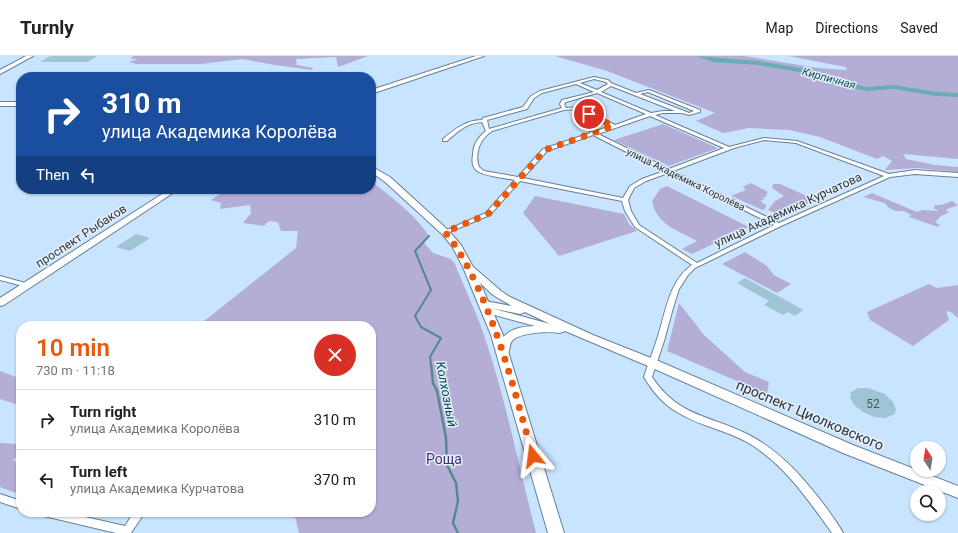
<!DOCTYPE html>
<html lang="en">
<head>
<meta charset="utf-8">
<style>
  body { margin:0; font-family:Roboto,sans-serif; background:#f6f6f6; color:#202124; height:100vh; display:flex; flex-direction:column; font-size:15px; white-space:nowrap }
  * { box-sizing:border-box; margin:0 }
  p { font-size:13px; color:#757577 }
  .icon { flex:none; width:22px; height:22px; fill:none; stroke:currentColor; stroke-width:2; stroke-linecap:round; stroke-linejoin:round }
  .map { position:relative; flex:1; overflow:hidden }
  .side { position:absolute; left:16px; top:265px; width:360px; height:196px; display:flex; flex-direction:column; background:#fff; border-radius:16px; box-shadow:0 1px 3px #0004 }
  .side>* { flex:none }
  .banner { position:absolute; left:16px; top:16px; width:360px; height:122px; border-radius:16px; box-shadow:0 1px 3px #0004; background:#1a4fa0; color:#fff; overflow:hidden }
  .needle { width:26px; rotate:348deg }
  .controls { position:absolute; left:910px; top:385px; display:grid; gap:8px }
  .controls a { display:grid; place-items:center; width:36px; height:36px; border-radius:50%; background:#fff; box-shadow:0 1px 3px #0004; font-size:20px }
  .pin { position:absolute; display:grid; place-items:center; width:34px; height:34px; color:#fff; margin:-17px; border:2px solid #fff; border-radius:50%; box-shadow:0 1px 4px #0007 }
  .me { position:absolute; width:44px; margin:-22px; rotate:344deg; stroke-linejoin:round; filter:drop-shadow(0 0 3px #0008) }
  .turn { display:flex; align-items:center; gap:14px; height:84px; padding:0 20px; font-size:18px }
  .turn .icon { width:52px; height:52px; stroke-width:2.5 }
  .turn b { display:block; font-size:28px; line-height:34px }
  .then { display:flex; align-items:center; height:38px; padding:0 20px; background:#0003; gap:8px; font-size:15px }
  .round { display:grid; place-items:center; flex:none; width:42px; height:42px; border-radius:21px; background:#f6f6f6 }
  .overview { display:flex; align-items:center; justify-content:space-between; height:68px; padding:0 20px }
  h1 { font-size:24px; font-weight:600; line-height:30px; color:#ea580c }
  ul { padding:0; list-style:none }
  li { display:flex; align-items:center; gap:12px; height:60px; padding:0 20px; border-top:1px solid #e0e0e0 }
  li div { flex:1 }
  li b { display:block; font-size:15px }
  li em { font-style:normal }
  header { display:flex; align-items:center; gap:24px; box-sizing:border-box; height:56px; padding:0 20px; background:#fff; border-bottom:1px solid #e0e0e0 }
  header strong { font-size:19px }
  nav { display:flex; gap:22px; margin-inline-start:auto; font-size:14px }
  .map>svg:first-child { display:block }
  .green { fill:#b4aed7 }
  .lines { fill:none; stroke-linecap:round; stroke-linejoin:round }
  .stream-far1 { stroke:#558990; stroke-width:2 }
  .stream { stroke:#558990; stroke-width:2.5 }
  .river { fill:#68aeb4; fill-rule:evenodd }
  .building { fill:#9fc5d5 }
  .street-casing { stroke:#678097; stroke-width:2 }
  .secondary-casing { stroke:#678097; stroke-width:2 }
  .primary-casing { stroke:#678097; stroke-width:2 }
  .street { fill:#fff; fill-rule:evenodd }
  .secondary { fill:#fff; fill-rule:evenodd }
  .primary { fill:#fff; fill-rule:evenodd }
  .route { stroke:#ea580c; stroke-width:7; stroke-dasharray:0 12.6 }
  .labels { text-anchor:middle; stroke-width:3; stroke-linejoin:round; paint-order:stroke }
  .far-street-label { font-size:10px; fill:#28333d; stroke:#e4effa }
  .far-water-label { font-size:11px; font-style:italic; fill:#0b4c51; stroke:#e4effa }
  .street-label { font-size:12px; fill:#28333d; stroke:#e4effa }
  .near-number-label { font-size:12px; fill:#465863 }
  .water-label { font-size:13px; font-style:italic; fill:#0b4c51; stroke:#e4effa }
  .near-street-label { font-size:14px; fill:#28333d; stroke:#e4effa }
  .near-park-label { font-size:14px; fill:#423370; stroke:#e4effa }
</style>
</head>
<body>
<header>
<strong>Turnly</strong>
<nav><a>Map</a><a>Directions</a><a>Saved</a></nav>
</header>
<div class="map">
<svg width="958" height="477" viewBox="0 0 958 477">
  <rect width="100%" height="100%" fill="#c9e4fe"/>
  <path class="green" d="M 133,0 L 368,0 L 338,11 L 336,1 L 296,3 L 297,9 L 313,12 L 312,14 L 275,9 L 242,3 L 201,8 L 136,8 L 129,6 L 138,3 L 131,3 Z
    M 555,0 L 744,0 L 818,12 L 847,14 L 845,11 L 789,0 L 958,0 L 958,103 L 903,98 L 906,103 L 935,109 L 958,111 L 958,116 L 917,112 L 885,114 L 892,105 L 883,100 L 877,103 L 820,81 L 789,74 L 749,72 L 723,77 L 696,65 L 715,57 L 607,15 Z
    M 663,68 L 718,92 L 669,110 L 614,84 Z
    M 371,125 C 391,141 415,158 429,180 L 424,187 L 433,197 L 451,203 L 455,208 C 464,231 476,255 484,279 C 506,344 519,411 536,477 L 299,477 L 294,456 L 371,456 L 371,270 L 198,270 L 296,192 L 298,175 L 281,175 L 278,166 L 269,165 L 264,170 L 243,167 L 251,157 L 250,149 L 220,153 L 221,147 L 211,144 L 226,133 L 371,133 Z
    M 751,127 L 768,136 L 766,138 L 767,140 L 762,142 L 765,143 L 760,145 L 766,149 L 766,151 L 763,154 L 731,140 L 746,134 L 743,131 Z
    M 773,128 L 780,128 L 809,141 L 827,137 L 812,143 L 812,146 L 779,159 L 768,154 L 775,145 L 784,140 L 772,132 Z
    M 667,130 L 749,171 L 692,198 L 682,193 L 697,185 C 677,174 657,169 652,145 L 660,133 Z
    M 872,137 L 917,156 L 923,154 L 939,155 L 933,152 L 935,151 L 934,149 L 941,149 L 952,145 L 958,149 L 945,154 L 948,155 L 948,157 L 941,160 L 935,166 L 940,169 L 938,171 L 909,161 L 911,159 L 904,155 L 896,155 L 889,152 L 885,147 L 863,141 Z
    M 535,140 L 624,158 L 629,168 L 637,175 L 559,200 L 523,157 Z
    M 745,196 L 767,210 L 774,219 L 791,228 L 777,237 L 722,208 Z
    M 929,228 L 937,232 L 958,229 L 958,262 L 951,256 L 946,255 L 949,264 L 913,290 L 870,264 L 867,256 Z
    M 679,247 L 704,279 L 745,316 L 769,326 L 767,338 L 667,295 Z
    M 0,315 L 21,323 L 21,344 L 15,348 L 0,343 Z
    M 0,387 L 21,388 L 21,397 L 13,404 L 21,408 L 21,439 L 0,431 Z"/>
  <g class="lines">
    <path class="stream-far1" d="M 429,180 L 415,195 L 431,234 L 415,260 L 421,271 L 441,282 L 430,301 L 431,309"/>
    <path class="stream" d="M 431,308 L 433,327 L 437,335 L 446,382 L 447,409 L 456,427 L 458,445 L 453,467 L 458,477"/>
    <path class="river" d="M 696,0 L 758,5 L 818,15 L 843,25 L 867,31 L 894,29 L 937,36 L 958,37 L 958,41 L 937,40 L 894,33 L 867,35 L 838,29 L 816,19 L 758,9 L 713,6 Z"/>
  </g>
  <path class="building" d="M 50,0 L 97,0 L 88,6 L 40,6 Z
    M 136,178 L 150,182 L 130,195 L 116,191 Z
    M 745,222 L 791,247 L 803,254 L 795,260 L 788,256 L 783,259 L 764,249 L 769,245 L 737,227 Z
    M 858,332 L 868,332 L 885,338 L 893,346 L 896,353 L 895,357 L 893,359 L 885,362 L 874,361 L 863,356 L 854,349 L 850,342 L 851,336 Z"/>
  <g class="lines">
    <g class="street-casing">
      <path id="street" d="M 594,21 L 608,24 L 611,27 L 636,37 L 649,34 L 700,54 L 700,56 L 689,59 L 682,57 L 663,57 L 655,59 L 729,91 L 764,82 L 797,85 L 889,118 L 915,114 L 958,117 L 958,121 L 915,118 L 890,121 L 781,170 L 695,212 L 688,219 L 679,233 L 673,252 L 664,285 L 652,321 C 679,362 711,359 749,379 C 782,396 806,425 828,454 C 833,462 839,469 843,477 L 832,477 C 809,445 786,411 752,389 C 729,374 700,371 677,356 C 663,348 652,335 644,321 C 648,307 654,294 658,280 C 666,255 669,225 692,209 L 635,171 L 625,155 L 622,145 L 520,125 L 490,159 L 447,177 L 445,178 L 442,176 L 486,157 L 515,124 C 506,122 482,120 476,114 C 472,110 472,104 473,99 C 473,89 478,81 486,75 L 482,66 C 467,67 458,75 447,85 L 443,85 L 443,83 C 455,73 466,64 482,64 L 483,62 L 523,51 L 531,40 L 540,35 ZM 594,23 L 606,26 L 608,28 L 597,34 L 580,27 ZM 576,28 L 594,36 L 562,44 L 560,48 L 562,52 L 489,73 L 487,64 L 527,53 L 534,42 L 542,37 ZM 611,30 L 675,55 L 663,55 L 651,57 L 601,36 ZM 648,36 L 694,55 L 689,57 L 684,55 L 640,38 ZM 597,37 L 646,58 L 615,69 L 579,51 L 566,52 L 564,48 L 566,46 ZM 576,53 L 610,70 L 594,76 L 590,76 L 590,77 L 543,93 L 518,121 L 484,115 L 479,111 C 474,97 480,83 492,75 L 564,54 ZM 650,60 L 724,92 L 669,113 L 598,78 ZM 593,79 L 664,115 L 642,123 L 630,130 L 623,142 L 523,122 L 547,95 ZM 764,84 L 796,87 L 884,120 L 779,167 L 673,115 L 734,92 ZM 668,117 L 774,169 L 697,207 L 639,169 L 631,155 L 628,144 L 634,132 L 646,125 Z
        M 0,220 L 29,228 L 30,229 L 27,231 L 0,224 Z
        M 0,438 L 21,445 L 21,453 L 0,446 Z
        M 39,456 L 63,456 L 125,470 L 134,456 L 145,456 L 131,477 L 116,477 L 44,460 L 40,459 Z"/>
    </g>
    <g class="secondary-casing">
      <path id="secondary" d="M 476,0 L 484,0 L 371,38 L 371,34 Z
        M 170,133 L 179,133 L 4,249 L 0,250 L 0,242 Z
        M 468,208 L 471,209 L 501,235 L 510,241 L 593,279 L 656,304 L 853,389 L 958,430 L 958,442 L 843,397 L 648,310 L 565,275 L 560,277 C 551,275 519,276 512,285 C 509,289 510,295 507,300 L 499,300 L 497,297 C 501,275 514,271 535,270 L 483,256 L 482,254 L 485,251 L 480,248 L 485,245 L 512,250 L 493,239 L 465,213 L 463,211 ZM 491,252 L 520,258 L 525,256 L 550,268 Z"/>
    </g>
    <g class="primary-casing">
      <path id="primary" d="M 26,0 L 33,0 L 0,18 L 0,14 Z
        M 0,46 L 21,46 L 21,50 L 0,50 Z
        M 371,110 L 390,121 L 448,174 L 461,189 L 473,211 L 503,279 L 564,477 L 548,477 L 491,279 L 463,211 L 452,190 L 442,178 L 384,125 L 371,116 Z"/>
    </g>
    <use href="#street" class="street"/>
    <use href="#secondary" class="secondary"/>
    <use href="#primary" class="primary"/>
  </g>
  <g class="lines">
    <path class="route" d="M 533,400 C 517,344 503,288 479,234 C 469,213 460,194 445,176 L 488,158 L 545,94 L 613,70 L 589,58"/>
  </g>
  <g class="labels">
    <g class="far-street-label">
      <text transform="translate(686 123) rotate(26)" y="4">улица Академика Королёва</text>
    </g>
    <g class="far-water-label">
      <text transform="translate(829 22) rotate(15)" y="4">Кирпичная</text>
    </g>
    <g class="street-label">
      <text transform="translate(788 154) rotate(-25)" y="4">улица Академика Курчатова</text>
      <text transform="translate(81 180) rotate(-33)" y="4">проспект Рыбаков</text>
    </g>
    <g class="near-number-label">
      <text x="873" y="352">52</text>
    </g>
    <g class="water-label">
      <text transform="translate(447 338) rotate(79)" y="5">Колхозный</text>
    </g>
    <g class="near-street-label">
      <text transform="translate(810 359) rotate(23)" y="5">проспект Циолковского</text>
    </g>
    <g class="near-park-label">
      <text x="444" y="408">Роща</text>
    </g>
  </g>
</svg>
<div class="controls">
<a><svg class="needle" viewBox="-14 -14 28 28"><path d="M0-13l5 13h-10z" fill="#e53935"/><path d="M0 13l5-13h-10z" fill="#757577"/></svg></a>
<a><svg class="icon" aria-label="search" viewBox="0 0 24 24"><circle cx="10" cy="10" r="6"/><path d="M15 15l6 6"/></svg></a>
</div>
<div class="pin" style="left:589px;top:58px;background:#d93025"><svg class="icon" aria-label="arrive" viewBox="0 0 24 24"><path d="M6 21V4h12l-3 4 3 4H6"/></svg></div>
<svg class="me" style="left:533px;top:400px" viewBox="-20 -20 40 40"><path d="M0-17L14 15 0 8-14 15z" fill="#ea580c" stroke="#fff" stroke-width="4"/></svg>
<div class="banner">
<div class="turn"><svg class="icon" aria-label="right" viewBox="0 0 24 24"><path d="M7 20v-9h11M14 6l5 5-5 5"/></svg><div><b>310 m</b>улица Академика Королёва</div></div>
<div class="then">Then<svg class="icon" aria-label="left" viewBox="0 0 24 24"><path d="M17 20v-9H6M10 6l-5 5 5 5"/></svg></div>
</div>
<section class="side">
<div class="overview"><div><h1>10 min</h1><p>730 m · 11:18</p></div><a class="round" style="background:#d93025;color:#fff"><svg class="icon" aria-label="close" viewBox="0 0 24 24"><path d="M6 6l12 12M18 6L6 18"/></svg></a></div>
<ul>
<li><svg class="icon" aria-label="right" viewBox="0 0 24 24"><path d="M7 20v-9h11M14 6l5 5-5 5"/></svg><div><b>Turn right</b><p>улица Академика Королёва</p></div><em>310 m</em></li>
<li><svg class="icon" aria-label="left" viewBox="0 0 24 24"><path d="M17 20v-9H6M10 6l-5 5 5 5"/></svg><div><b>Turn left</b><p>улица Академика Курчатова</p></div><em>370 m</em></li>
</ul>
</section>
</div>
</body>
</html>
